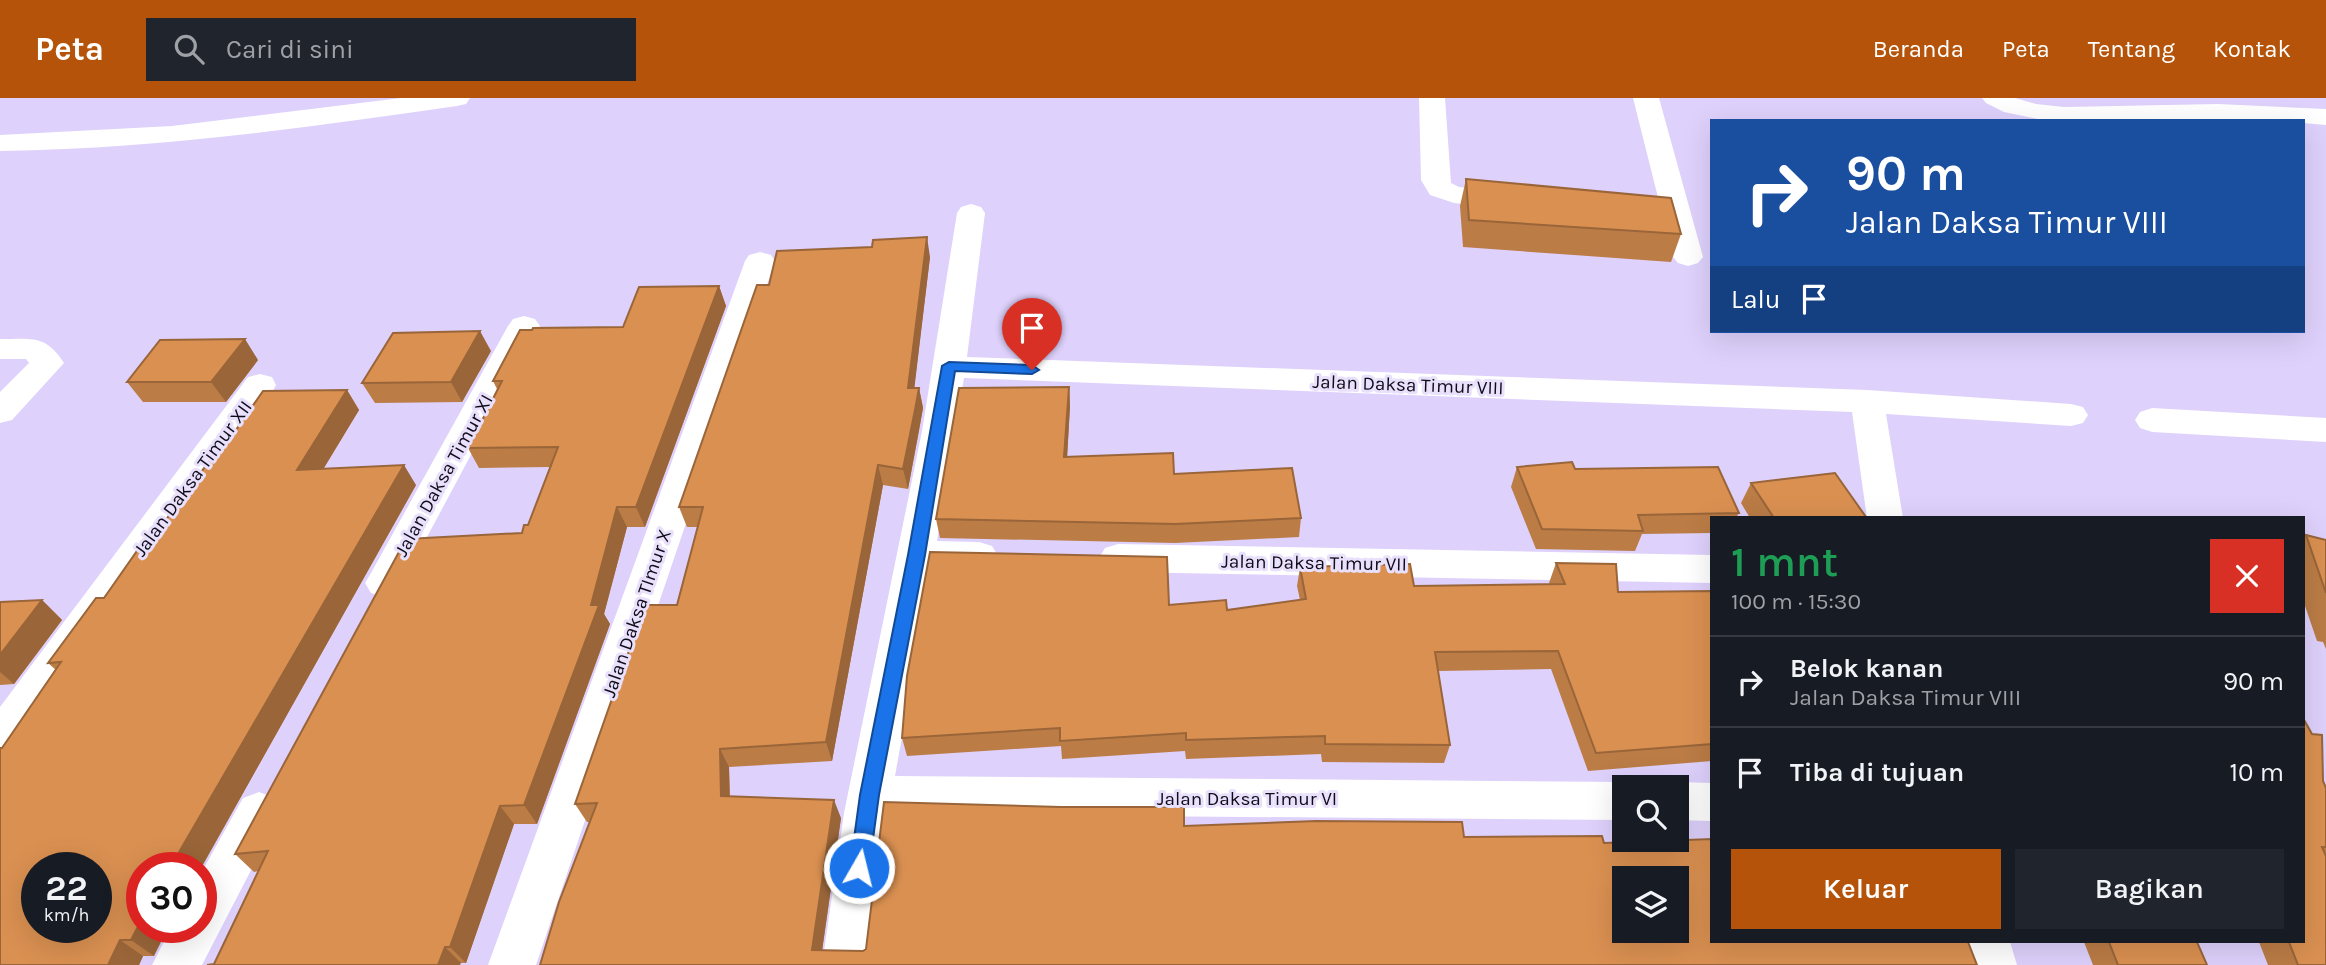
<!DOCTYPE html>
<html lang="id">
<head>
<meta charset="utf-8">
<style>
  body { margin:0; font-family:Karla,sans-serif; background:#20242c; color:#f1f3f6; height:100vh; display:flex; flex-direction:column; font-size:26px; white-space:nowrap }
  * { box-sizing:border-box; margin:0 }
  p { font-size:23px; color:#9ea1a6 }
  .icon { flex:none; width:38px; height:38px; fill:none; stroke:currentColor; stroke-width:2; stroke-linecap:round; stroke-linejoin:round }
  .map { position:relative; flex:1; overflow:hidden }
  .sheet { position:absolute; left:1710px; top:418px; width:595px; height:427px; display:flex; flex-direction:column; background:#171b24; border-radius:0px; box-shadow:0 7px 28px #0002 }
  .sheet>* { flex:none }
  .hud { position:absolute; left:1710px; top:21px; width:595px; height:214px; border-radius:0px; box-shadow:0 7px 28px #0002; background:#1a4fa0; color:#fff; overflow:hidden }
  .controls { position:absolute; left:1612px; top:677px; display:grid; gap:14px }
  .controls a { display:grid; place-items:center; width:77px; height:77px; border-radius:0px; background:#171b24; box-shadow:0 7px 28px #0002; font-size:35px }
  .speed { position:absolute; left:21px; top:754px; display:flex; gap:14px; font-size:35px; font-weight:700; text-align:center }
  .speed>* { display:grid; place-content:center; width:91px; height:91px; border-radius:50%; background:#171b24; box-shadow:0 7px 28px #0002; line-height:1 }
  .speed small { font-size:18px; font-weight:400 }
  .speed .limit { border:10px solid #d22; background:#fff; color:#111 }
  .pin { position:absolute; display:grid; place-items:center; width:60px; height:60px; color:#fff; margin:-72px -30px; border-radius:50% 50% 50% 0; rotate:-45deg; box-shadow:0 0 7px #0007 }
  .pin .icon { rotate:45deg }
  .me { position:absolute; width:77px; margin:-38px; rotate:8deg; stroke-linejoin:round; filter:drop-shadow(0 0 5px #0008) }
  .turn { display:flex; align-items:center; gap:24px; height:147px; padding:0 21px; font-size:32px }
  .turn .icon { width:91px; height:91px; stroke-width:2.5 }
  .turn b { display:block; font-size:49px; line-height:60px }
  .then { display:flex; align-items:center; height:66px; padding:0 21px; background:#0003; gap:14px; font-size:26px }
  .round { display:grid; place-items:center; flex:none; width:74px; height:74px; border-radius:0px; background:#20242c }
  .headline { display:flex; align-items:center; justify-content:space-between; height:119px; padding:0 21px }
  h1 { font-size:42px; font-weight:600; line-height:52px; color:#1e9e55 }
  .button { display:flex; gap:14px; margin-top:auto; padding:14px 21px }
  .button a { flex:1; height:80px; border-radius:0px; background:#b45309; color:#fff; font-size:28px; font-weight:600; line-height:80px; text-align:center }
  .button a+a { background:#20242c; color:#f1f3f6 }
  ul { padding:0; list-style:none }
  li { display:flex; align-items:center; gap:21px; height:91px; padding:0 21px; border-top:2px solid #363941 }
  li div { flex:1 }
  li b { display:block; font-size:26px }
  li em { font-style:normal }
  header { display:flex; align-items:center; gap:42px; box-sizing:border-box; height:98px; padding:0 35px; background:#b45309; color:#fff }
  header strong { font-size:33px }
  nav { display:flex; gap:38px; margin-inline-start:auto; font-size:24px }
  .search { width:490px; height:63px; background:#20242c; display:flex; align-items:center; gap:18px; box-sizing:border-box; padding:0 24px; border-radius:0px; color:#9ea1a6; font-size:26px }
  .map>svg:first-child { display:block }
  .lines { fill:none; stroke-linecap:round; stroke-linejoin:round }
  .street { fill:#fff; fill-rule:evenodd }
  .secondary { fill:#fff; fill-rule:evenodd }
  .wall { fill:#bb7c46 }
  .shaded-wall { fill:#996539 }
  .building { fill:#da9051; stroke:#996539; stroke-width:2; fill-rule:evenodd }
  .route { fill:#1a73e8; stroke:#114b97; stroke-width:2 }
  .labels { text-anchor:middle; stroke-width:6; stroke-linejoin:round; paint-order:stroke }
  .street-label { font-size:19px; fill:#100b19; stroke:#e9e1fc }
</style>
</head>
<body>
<header>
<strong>Peta</strong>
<div class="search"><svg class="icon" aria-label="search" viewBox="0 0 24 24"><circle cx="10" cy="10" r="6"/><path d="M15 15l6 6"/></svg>Cari di sini</div>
<nav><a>Beranda</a><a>Peta</a><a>Tentang</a><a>Kontak</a></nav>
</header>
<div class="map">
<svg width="2326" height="867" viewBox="0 0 2326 867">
  <rect width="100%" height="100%" fill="#ded1fc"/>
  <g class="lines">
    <path class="street" d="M 1419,0 L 1445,0 L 1451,85 L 1459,89 L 1523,97 L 1527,103 L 1523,109 L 1513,111 L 1454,105 L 1430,97 L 1421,82 Z
      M 1633,0 L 1659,0 L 1703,159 L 1698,165 L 1688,168 L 1678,165 L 1673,159 Z
      M 1982,0 L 2015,0 L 2036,6 L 2064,9 L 2218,6 L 2326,11 L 2326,27 L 2303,25 L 2303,23 L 2047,23 L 2004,14 L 1986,5 Z
      M 971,106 L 981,109 L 985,115 L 967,259 L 1867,292 L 2071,306 L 2083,309 L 2088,317 L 2083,325 L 2071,328 L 1886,316 L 1903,420 L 1867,420 L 1852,314 L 964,280 L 937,443 L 979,444 L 992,448 L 998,458 L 992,468 L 979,472 L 932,471 L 895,678 L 1624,684 L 1640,690 L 1624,690 L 1624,722 L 888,716 L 870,867 L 822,867 L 844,715 L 922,333 L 957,115 L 961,109 Z
      M 760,154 L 771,157 L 775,163 L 536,867 L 488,867 L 745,163 L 749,157 Z
      M 524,218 L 535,221 L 540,228 L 397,495 L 384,500 L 371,495 L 365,485 L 371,475 L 508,228 L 513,221 Z
      M 0,241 C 31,241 46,236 64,265 L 12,322 L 0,325 L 0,294 L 29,265 L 26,261 L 0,261 Z
      M 260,276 L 272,279 L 276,287 L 272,295 L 15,655 L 0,660 L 0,609 L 248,279 Z
      M 2152,310 L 2326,320 L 2326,344 L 2152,334 L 2140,330 L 2135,322 L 2140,314 Z
      M 1118,446 L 1712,457 L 1712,485 L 1118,474 L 1105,470 L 1099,460 L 1105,450 Z
      M 1676,684 L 1712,685 L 1712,723 L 1676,722 L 1676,690 L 1660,690 Z
      M 259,694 L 275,700 L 281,714 L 202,867 L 152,867 L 171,830 L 201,830 L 201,775 L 243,700 Z
      M 1964,844 L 2010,844 L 2017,867 L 1969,867 Z"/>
    <path class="secondary" d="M 401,0 L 470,0 L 466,6 L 457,8 C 305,30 154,51 0,53 L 0,37 L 172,28 Z"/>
  </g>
  <path class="wall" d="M 1466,81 L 1681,136 L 1671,164 L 1463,149 L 1460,108 Z
    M 930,159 L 914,290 L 919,290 L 923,310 L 919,333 L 908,391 L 883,387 L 832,663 L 729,669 L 730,699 L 841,720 L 822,853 L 863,853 L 1184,728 L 1604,745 L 1712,844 L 1971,844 L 1969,845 L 540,867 L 589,724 L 587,724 L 575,706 L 677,507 L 698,429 L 687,429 L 679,409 L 769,187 Z
    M 719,188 L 726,208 L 645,429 L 627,429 L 604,516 L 610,526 L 537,726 L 514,726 L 466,865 L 214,866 L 258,773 L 254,774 L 235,756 L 528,427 L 550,369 L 479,370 L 468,350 L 497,291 L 493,283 L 623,229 Z
    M 491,253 L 462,304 L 375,305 L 362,285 Z
    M 258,262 L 226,304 L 143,304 L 127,284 Z
    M 1069,289 L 1070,308 L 1067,359 L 1174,376 L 1301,420 L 1299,439 L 1175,445 L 940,440 L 936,421 Z
    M 347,292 L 359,312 L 324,370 L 416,387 L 201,770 L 142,770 L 154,858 L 143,858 L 139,867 L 0,867 L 2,650 L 56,572 L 48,565 L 145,450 Z
    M 1517,369 L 1575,371 L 1739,415 L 1736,420 L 1712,420 L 1712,435 L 1642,436 L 1635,453 L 1536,451 L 1511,389 Z
    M 1751,385 L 1866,419 L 1865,420 L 1750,420 L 1741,405 Z
    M 2306,437 L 2326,442 L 2326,551 L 2323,544 L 2317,543 L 2303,502 L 2303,440 Z
    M 1556,465 L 1618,494 L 1712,493 L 1712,663 L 1588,673 L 1551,571 L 1438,573 L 1450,647 L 1444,665 L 1322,664 L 1321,656 L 1186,661 L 1185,653 L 1062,661 L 1061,648 L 907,658 L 902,640 L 1169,507 L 1227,512 L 1300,502 L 1297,488 L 1300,469 L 1414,488 L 1550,486 L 1549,485 Z
    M 42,502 L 62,522 L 14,586 L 0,587 L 0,504 Z
    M 2323,683 L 2326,690 L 2326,867 L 2268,867 L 2259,844 L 2303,844 Z
    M 2084,844 L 2197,844 L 2207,867 L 2093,867 Z"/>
  <path class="shaded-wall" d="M 927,139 L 930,159 L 912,310 L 908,290 Z
    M 719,188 L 726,208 L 645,429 L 636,409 Z
    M 480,233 L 491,253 L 462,304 L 451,284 Z
    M 245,241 L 258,262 L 226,304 L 211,284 Z
    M 1069,289 L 1070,308 L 1066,379 L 1064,359 Z
    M 919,290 L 923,310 L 908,391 L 903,371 Z
    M 347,292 L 359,312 L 311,391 L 297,372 Z
    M 404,367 L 416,387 L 201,770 L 172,770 L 178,756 Z
    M 878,367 L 883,387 L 832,663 L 826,644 Z
    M 617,409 L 627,429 L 604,516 L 610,526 L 537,726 L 524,707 L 591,507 Z
    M 42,502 L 62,522 L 14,586 L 0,574 L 0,557 Z
    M 720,651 L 729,669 L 730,716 L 721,698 Z
    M 834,702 L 841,720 L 820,867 L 812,852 Z
    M 500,708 L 514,726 L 466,865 L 450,849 Z
    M 142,821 L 142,830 L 168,830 L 154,858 L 131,842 Z
    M 120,842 L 143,858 L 139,867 L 108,867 Z
    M 445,849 L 461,865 L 460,867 L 438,867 Z"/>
  <path class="building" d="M 1466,81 L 1671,100 L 1681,136 L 1469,122 Z
    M 927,139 L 908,290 L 919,290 L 915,312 L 903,371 L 878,367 L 826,644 L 720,651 L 721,698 L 834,702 L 812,852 L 863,853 L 866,851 L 884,704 L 1061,709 L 1184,709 L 1184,728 L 1316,723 L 1462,724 L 1464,739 L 1602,738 L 1604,745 L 1712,741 L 1712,844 L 1968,844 L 1977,867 L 540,867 L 559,804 L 597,705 L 575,706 L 645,507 L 677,507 L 703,409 L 679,409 L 757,187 L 769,187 L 777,153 L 872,149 L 873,142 ZM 1624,780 L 1676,780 L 1676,833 L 1624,833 Z
    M 719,188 L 636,409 L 617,409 L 591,507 L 599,507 L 524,707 L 500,708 L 450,849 L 445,849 L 438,867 L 207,867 L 214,866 L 268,753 L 235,756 L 406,441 L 522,435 L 524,427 L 528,427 L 558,349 L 468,350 L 502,283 L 493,283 L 520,232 L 532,232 L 533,230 L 623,229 L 639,189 Z
    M 480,233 L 451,284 L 362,285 L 393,235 Z
    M 245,241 L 211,284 L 127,284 L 160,242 Z
    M 1069,289 L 1064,359 L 1173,355 L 1174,376 L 1292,370 L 1301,420 L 1175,426 L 936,421 L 959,290 Z
    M 347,292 L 297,372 L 404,367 L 178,756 L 172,770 L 142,770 L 142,821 L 131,842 L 120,842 L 108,867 L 0,867 L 0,650 L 2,650 L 61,564 L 48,565 L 96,500 L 104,500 L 139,450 L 145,450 L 210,362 L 215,362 L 263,293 ZM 37,770 L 96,770 L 96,830 L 37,830 Z
    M 1572,364 L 1575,371 L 1718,369 L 1739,415 L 1638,417 L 1643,433 L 1542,431 L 1517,369 Z
    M 1835,375 L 1866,419 L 1857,420 L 1774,420 L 1751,385 Z
    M 2306,437 L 2326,442 L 2326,495 Z
    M 930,454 L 1167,459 L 1169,507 L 1226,502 L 1227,512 L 1306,501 L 1300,469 L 1410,466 L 1414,488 L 1565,486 L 1556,465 L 1616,466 L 1618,494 L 1712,493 L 1712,646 L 1596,655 L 1558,553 L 1435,554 L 1450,647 L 1325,646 L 1325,638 L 1186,642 L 1186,635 L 1060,643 L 1060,630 L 902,640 L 907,578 Z
    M 42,502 L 0,557 L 0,504 Z
    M 2303,620 L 2312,636 L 2322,637 L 2323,683 L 2326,690 L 2326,749 L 2322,749 L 2326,758 L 2326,867 L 2298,867 L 2289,844 L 2303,844 Z
    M 2109,844 L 2197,844 L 2207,867 L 2118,867 Z"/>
  <path class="route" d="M 949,264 L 1032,267 L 1039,272 L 1032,276 L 955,273 L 925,457 L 879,697 L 869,770 L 866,776 L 859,779 L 852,776 L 850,770 L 860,697 L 908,457 L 942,268 Z"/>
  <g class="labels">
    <g class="street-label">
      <text transform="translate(1408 286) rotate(2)" y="7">Jalan Daksa Timur VIII</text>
      <text transform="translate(443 377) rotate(-61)" y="7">Jalan Daksa Timur XI</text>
      <text transform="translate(192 380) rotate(-54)" y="7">Jalan Daksa Timur XII</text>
      <text transform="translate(1314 464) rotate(1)" y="7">Jalan Daksa Timur VII</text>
      <text transform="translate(636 515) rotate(-71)" y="7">Jalan Daksa TImur X</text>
      <text x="1247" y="707">Jalan Daksa Timur VI</text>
    </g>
  </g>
</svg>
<div class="controls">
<a><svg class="icon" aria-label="search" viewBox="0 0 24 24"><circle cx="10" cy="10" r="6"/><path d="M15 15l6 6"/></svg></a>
<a><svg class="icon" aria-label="layers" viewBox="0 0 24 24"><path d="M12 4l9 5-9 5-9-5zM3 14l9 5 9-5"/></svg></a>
</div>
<div class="speed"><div>22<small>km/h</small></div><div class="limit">30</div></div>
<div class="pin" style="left:1032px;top:272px;background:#d93025"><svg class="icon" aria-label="arrive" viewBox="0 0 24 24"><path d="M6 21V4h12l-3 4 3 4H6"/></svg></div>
<svg class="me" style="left:859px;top:770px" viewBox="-20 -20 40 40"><circle r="17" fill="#1a73e8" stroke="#fff" stroke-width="3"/><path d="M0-11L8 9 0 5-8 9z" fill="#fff"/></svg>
<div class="hud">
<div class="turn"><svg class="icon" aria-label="right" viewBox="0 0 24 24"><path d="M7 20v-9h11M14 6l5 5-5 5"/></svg><div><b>90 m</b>Jalan Daksa Timur VIII</div></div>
<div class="then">Lalu<svg class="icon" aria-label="arrive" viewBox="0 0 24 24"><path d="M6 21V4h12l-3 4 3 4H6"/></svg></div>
</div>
<section class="sheet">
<div class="headline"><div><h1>1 mnt</h1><p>100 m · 15:30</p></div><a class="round" style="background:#d93025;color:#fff"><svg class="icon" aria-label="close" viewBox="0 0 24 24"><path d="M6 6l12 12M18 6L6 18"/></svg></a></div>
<ul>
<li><svg class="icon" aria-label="right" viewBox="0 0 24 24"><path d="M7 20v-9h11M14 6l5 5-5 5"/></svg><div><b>Belok kanan</b><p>Jalan Daksa Timur VIII</p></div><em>90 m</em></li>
<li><svg class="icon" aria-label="arrive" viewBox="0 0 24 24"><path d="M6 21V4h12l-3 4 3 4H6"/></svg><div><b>Tiba di tujuan</b></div><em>10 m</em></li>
</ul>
<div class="button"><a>Keluar</a><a>Bagikan</a></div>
</section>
</div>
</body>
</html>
